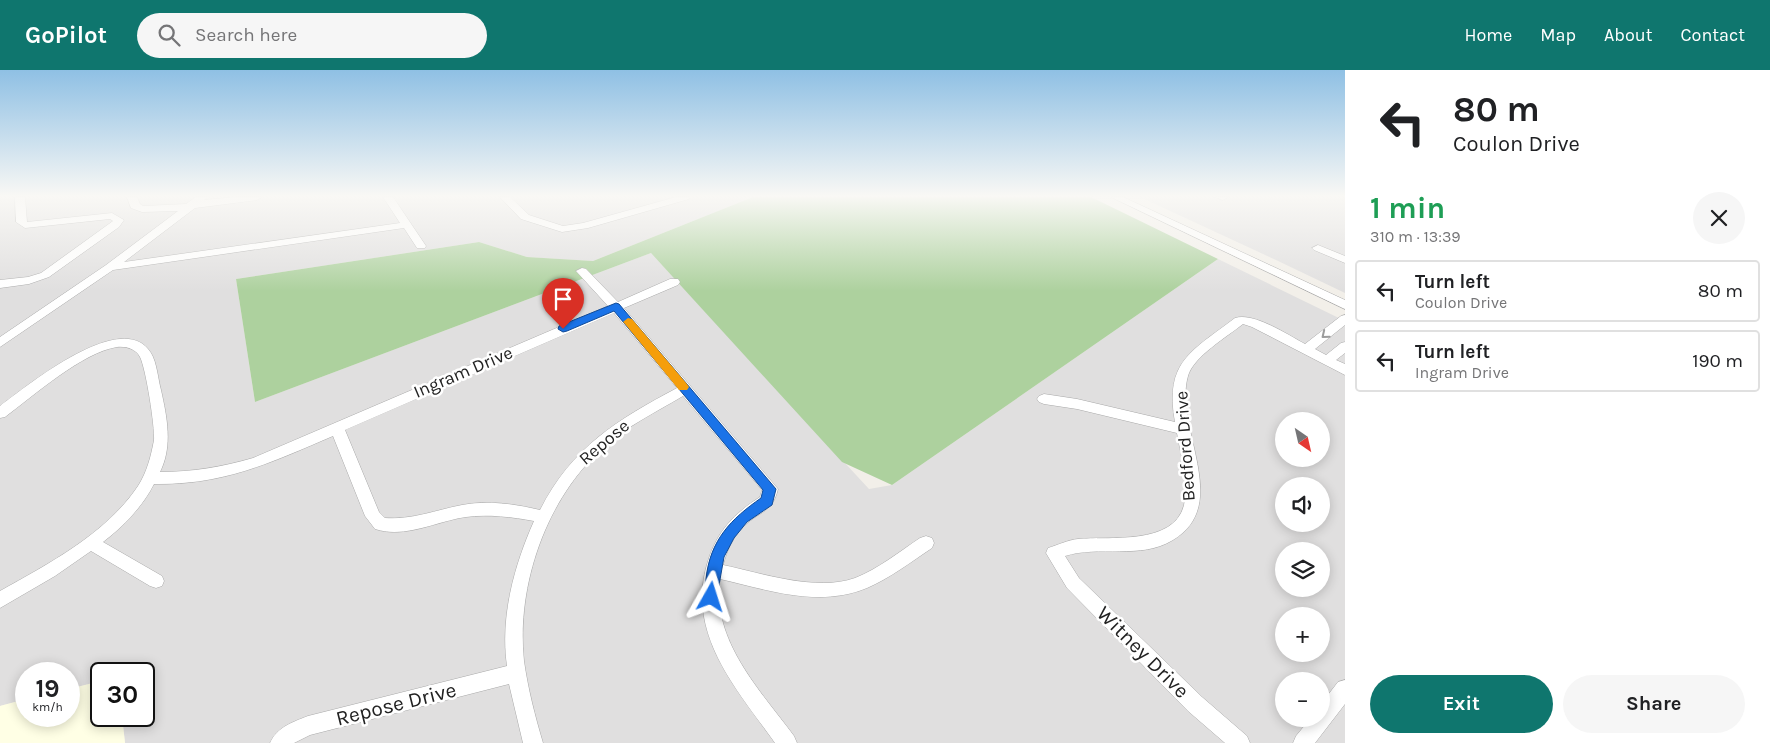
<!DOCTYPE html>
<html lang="en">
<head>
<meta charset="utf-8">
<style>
  body { margin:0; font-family:Karla,sans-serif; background:#f6f6f6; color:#202124; height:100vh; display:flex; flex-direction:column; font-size:19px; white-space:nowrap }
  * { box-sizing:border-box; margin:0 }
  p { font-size:16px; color:#757577 }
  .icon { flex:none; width:28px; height:28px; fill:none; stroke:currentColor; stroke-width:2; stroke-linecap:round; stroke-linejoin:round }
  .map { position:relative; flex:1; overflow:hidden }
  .details { display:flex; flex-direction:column; background:#fff; width:425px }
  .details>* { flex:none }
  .banner { background:#fff; color:#202124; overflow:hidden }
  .needle { width:32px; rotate:146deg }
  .tools { position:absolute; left:1275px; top:342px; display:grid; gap:10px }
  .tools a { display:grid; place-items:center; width:55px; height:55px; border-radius:50%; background:#fff; box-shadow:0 2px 12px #0003; font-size:25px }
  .speed { position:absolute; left:15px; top:592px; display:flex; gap:10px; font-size:25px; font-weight:700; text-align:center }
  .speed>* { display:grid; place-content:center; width:65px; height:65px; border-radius:50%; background:#fff; box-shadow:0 2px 12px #0003; line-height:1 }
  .speed small { font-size:12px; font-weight:400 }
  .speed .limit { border:2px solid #111; border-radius:8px; background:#fff; color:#111 }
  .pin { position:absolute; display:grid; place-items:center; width:42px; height:42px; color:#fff; margin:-51px -21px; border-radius:50% 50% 50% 0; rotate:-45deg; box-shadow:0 0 5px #0007 }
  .pin .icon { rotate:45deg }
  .me { position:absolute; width:55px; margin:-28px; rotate:6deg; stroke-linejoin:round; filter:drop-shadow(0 0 4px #0008) }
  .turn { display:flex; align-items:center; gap:18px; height:105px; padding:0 25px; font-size:22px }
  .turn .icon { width:65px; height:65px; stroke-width:2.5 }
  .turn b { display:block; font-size:35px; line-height:42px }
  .round { display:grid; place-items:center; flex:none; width:52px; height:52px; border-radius:26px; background:#f6f6f6 }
  .headline { display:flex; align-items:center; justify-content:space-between; height:85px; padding:0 25px }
  h1 { font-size:30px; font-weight:700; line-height:38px; color:#1e9e55 }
  .cta { display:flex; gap:10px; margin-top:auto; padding:10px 25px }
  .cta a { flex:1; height:58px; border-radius:30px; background:#0f766e; color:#fff; font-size:20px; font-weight:700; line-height:58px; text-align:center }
  .cta a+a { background:#f6f6f6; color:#202124 }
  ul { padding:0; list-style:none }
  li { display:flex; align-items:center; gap:15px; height:62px; margin:0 10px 8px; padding:0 15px; border:2px solid #e0e0e0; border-radius:5px }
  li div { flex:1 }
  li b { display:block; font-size:19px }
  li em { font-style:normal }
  header { display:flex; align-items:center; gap:30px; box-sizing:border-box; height:70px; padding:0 25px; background:#0f766e; color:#fff }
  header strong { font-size:24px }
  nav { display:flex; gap:28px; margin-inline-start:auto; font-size:18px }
  .search { width:350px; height:45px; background:#f6f6f6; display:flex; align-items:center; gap:12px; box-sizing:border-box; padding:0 18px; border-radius:28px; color:#757577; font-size:19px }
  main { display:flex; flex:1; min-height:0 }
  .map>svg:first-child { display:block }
  .residential { fill:#e0dfdf; fill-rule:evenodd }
  .education { fill:#ffffe5 }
  .forest { fill:#add19e }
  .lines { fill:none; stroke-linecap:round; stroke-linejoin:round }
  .minor-casing { stroke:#a9a9a9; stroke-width:1 }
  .minor { fill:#fff; fill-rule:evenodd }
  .oneway { stroke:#9c9c9c }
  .route { fill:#1a73e8; stroke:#114b97 }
  .slow { fill:#f59e0b }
  .labels { text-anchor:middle; stroke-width:5; stroke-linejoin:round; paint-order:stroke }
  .street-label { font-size:18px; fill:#222; stroke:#fff }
  .near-street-label { font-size:21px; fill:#222; stroke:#fff }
</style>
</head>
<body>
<header>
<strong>GoPilot</strong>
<div class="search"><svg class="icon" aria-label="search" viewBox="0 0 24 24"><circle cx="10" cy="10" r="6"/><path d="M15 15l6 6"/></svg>Search here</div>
<nav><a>Home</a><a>Map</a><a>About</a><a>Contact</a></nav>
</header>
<main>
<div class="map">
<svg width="1345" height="673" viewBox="0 0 1345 673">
  <rect width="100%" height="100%" fill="#f2efe9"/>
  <path class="residential" d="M 0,127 L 753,127 L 593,191 L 527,187 L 479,172 L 236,209 L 255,332 L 651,183 L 869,419 L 892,415 L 1218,189 L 1345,251 L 1345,673 L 125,673 L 122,646 L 144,646 L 144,604 L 101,604 L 101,611 L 69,619 L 69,604 L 26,604 L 26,629 L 0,636 ZM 1284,351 L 1321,351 L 1321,389 L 1284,389 ZM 1284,416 L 1321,416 L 1321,454 L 1284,454 ZM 1284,481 L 1321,481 L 1321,519 L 1284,519 ZM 1284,546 L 1321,546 L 1321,584 L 1284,584 ZM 1284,611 L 1321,611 L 1321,649 L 1284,649 Z
    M 1140,127 L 1345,127 L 1345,223 L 1276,190 Z"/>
  <path class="education" d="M 101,611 L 101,646 L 122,646 L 125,673 L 0,673 L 0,636 L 26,629 L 26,646 L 69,646 L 69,619 Z"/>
  <path class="forest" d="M 753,127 L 1091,127 L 1218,189 L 892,415 L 842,392 L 651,183 L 255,332 L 236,209 L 479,172 L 527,187 L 593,191 Z"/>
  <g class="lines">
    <g class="minor-casing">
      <path id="minor" d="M 15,127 L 25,127 L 27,152 L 112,143 L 124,150 L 119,157 L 49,207 L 29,214 L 0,218 L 0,210 L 28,207 L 41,203 L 113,151 L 110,149 L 25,158 L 16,152 Z
        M 127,127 L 137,127 L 140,134 L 143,136 L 186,134 L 196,127 L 207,127 L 204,130 L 236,127 L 262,127 L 257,130 L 195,138 L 124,192 L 400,153 L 383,127 L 393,127 L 426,176 L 425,178 L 417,178 L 404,158 L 113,200 L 0,277 L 0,267 L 106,195 L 178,141 L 142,142 L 131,138 Z
        M 500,127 L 510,127 L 529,145 L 563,156 L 583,153 L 676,127 L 690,127 L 689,129 L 588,158 L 562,162 L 521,149 Z
        M 1111,127 L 1123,127 L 1345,230 L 1345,239 Z
        M 1215,127 L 1228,127 L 1223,130 Z
        M 1318,175 L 1345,186 L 1345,193 L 1314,180 L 1312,178 Z
        M 582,198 L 586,199 L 618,232 L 670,209 L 678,209 L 680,212 L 678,215 L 624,238 L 778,419 C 772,443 761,440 744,456 C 733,467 727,480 723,495 C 761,503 817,522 855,508 C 878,499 899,482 920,468 L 926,466 L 932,468 L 934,473 L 932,478 C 911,492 890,508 867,518 C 819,538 768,520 720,509 C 711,570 760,620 794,666 L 797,673 L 775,673 C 736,618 685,563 708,491 C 717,461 735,443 760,427 L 762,420 L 683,326 C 656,342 627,356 604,377 C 546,428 516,516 524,591 C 528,619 535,646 543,673 L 523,673 L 509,614 L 310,665 L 294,673 L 270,673 C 277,657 293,652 308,646 L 507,596 C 500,547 514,496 534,451 C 512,447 489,444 466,447 C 437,451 405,469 375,459 L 365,446 L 333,366 C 270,393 224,415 154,414 C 143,436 123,457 103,472 L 162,506 L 164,511 L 162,516 L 156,518 L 150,516 L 91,481 L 55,506 L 0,538 L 0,521 C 48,494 106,464 138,416 C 147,402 151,386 154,370 C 155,357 146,299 140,287 C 136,279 126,276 117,277 C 83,282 33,326 5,347 L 0,348 L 0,336 C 27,316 123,237 151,283 C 157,293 158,309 161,320 C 167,347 173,376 160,402 C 192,402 222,397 253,388 L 608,236 L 576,201 ZM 614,243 L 677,318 C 617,350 572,377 540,440 C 515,434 488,430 462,435 C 436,440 412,450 385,448 L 379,442 L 345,360 Z
        M 1345,245 L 1345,255 L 1315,279 L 1326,285 L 1341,273 L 1345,272 L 1345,283 L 1336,290 L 1345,294 L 1345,305 L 1252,257 L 1243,254 C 1228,266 1193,287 1188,306 C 1173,357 1233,434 1173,470 C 1141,490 1099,475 1065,486 L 1079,508 L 1202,627 L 1247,666 L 1250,673 L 1225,673 L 1188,641 L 1067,518 L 1046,483 L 1048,478 C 1058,475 1068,470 1078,469 C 1108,466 1174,476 1184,435 C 1189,412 1181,386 1177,363 L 1077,339 L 1044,334 L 1039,332 L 1037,329 L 1039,326 L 1044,324 L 1077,329 L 1175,352 C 1164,291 1192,281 1235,248 C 1254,242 1288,265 1305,274 L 1341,246 Z
        M 1345,610 L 1345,634 L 1315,673 L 1293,673 L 1296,666 L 1310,649 L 1321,649 L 1321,634 L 1338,612 Z"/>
    </g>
    <use href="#minor" class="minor"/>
  </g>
  <defs><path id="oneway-chevron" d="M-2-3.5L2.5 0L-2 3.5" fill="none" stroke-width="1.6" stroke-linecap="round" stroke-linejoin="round" transform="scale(1.25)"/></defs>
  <use class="oneway" href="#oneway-chevron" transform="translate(1325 265) rotate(141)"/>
  <linearGradient id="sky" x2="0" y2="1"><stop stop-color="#8fc0e4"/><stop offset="0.57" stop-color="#f9f8f5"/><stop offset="1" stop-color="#f9f8f5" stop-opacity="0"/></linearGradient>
  <rect width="1345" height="221" fill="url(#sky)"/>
  <path class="route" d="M 616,233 L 619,234 L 776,419 L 772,435 L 747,452 L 734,468 L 724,487 L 716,532 L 711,533 L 706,532 C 702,524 705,516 706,509 C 710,470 731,449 761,428 L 763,420 L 614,241 L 567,261 L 563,262 L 558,259 L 559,256 Z"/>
  <path class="slow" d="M 628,248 L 632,249 L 687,314 L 689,317 L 687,320 L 679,320 L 625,254 L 623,252 Z"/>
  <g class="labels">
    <g class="street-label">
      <text transform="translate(463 302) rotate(-23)" y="6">Ingram Drive</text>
      <text transform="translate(604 372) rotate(-40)" y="6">Repose</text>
      <text transform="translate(1185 376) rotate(-94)" y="6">Bedford Drive</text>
    </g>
    <g class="near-street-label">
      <text transform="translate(1143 582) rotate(45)" y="7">Witney Drive</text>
      <text transform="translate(396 634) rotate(-14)" y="7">Repose Drive</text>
    </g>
  </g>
</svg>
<div class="tools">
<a><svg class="needle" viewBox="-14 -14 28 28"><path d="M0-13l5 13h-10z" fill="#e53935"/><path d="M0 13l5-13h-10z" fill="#757577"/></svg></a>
<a><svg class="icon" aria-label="sound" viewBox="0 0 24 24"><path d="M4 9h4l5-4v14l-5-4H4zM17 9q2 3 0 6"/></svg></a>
<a><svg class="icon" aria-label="layers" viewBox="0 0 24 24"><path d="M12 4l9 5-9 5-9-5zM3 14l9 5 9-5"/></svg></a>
<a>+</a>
<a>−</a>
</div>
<div class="speed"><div>19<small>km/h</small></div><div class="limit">30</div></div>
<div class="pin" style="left:563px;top:259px;background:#d93025"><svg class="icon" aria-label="arrive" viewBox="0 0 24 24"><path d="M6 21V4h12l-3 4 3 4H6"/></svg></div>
<svg class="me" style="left:711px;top:527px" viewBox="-20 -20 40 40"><path d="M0-17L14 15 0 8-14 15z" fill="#1a73e8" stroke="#fff" stroke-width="4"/></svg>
</div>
<section class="details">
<div class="banner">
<div class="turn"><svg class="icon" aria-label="left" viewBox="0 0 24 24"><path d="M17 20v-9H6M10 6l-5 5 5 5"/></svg><div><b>80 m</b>Coulon Drive</div></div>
</div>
<div class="headline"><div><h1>1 min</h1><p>310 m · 13:39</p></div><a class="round"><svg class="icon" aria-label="close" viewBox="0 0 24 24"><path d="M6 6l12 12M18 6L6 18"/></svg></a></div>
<ul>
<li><svg class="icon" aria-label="left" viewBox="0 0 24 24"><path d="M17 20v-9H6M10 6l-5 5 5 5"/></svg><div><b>Turn left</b><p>Coulon Drive</p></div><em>80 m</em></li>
<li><svg class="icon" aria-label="left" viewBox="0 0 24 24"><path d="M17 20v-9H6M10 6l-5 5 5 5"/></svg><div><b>Turn left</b><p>Ingram Drive</p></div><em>190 m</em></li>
</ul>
<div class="cta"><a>Exit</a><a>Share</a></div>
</section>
</main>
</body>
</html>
